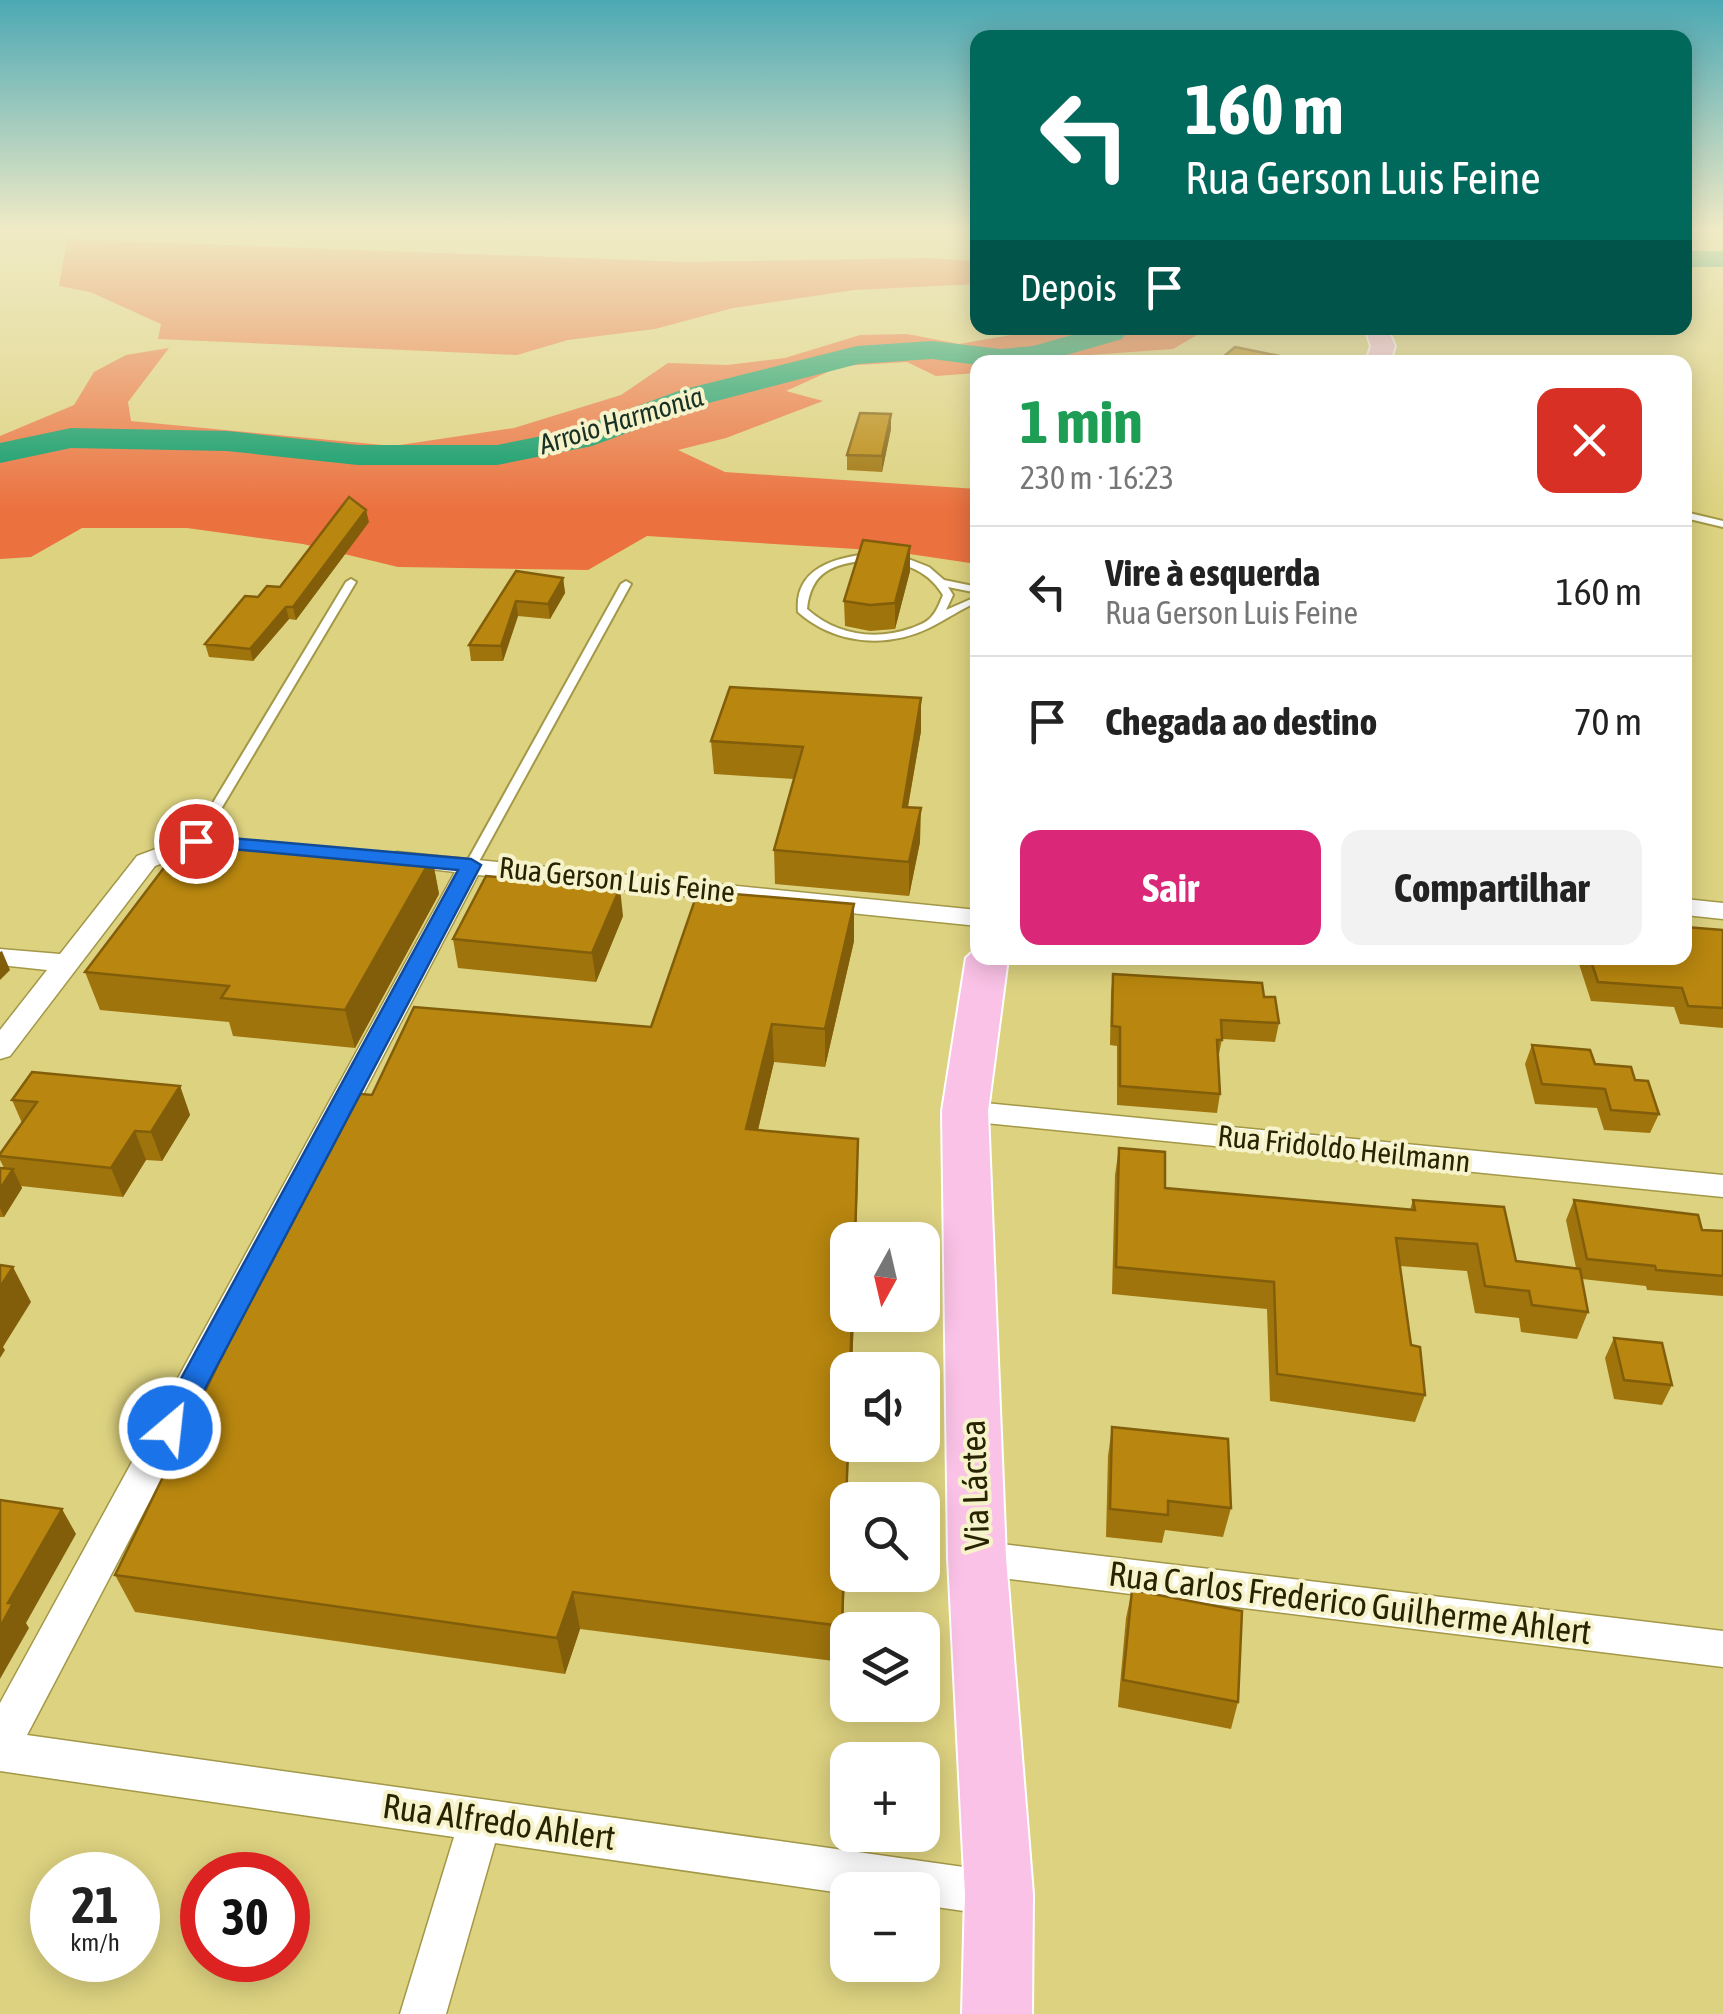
<!DOCTYPE html>
<html lang="pt">
<head>
<meta charset="utf-8">
<style>
  body { margin:0; font-family:"Asap Condensed",sans-serif; background:#f2f2f2; color:#222; height:100vh; display:flex; flex-direction:column; font-size:38px; white-space:nowrap }
  * { box-sizing:border-box; margin:0 }
  p { font-size:32px; color:#767676 }
  .icon { flex:none; width:55px; height:55px; fill:none; stroke:currentColor; stroke-width:2; stroke-linecap:round; stroke-linejoin:round }
  .map { position:relative; flex:1; overflow:hidden }
  .panel { position:absolute; left:970px; top:355px; width:722px; height:610px; display:flex; flex-direction:column; background:#fff; border-radius:20px; box-shadow:0 5px 25px #0003 }
  .panel>* { flex:none }
  .hud { position:absolute; left:970px; top:30px; width:722px; height:305px; border-radius:20px; box-shadow:0 5px 25px #0003; background:#00695c; color:#fff; overflow:hidden }
  .needle { width:65px; rotate:188deg }
  .buttons { position:absolute; left:830px; top:1222px; display:grid; gap:20px }
  .buttons a { display:grid; place-items:center; width:110px; height:110px; border-radius:20px; background:#fff; box-shadow:0 5px 25px #0003; font-size:50px }
  .speed { position:absolute; left:30px; top:1852px; display:flex; gap:20px; font-size:50px; font-weight:700; text-align:center }
  .speed>* { display:grid; place-content:center; width:130px; height:130px; border-radius:50%; background:#fff; box-shadow:0 5px 25px #0003; line-height:1 }
  .speed small { font-size:25px; font-weight:400 }
  .speed .limit { border:15px solid #d22; background:#fff; color:#111 }
  .pin { position:absolute; display:grid; place-items:center; width:85px; height:85px; color:#fff; margin:-42px; border:5px solid #fff; border-radius:50%; box-shadow:0 2px 10px #0007 }
  .me { position:absolute; width:110px; margin:-55px; rotate:28deg; stroke-linejoin:round; filter:drop-shadow(0 0 8px #0008) }
  .turn { display:flex; align-items:center; gap:35px; height:210px; padding:0 50px; font-size:45px }
  .turn .icon { width:130px; height:130px; stroke-width:2.5 }
  .turn b { display:block; font-size:70px; line-height:85px }
  .then { display:flex; align-items:center; height:95px; padding:0 50px; background:#0003; gap:20px; font-size:38px }
  .round { display:grid; place-items:center; flex:none; width:105px; height:105px; border-radius:20px; background:#f2f2f2 }
  .headline { display:flex; align-items:center; justify-content:space-between; height:170px; padding:0 50px }
  h1 { font-size:60px; font-weight:700; line-height:75px; color:#1e9e55 }
  .primary-button { display:flex; gap:20px; margin-top:auto; padding:20px 50px }
  .primary-button a { flex:1; height:115px; border-radius:20px; background:#db2777; color:#fff; font-size:40px; font-weight:700; line-height:115px; text-align:center }
  .primary-button a+a { background:#f2f2f2; color:#222 }
  ul { padding:0; list-style:none }
  li { display:flex; align-items:center; gap:30px; height:130px; padding:0 50px; border-top:2px solid #e0e0e0 }
  li div { flex:1 }
  li b { display:block; font-size:38px }
  li em { font-style:normal }
  .map>svg:first-child { display:block }
  .forest { fill:#eb713f }
  .lines { fill:none; stroke-linecap:round; stroke-linejoin:round }
  .river { fill:#039766; fill-rule:evenodd }
  .lane-casing { stroke:#a39847; stroke-width:4 }
  .street-casing { stroke:#a39847; stroke-width:3 }
  .primary-casing { stroke:#fff; stroke-width:4 }
  .lane { fill:#fff; fill-rule:evenodd }
  .street { fill:#fff; fill-rule:evenodd }
  .primary { fill:#fac2e6; fill-rule:evenodd }
  .wall { fill:#9f740d }
  .shaded-wall { fill:#825e0a }
  .building { fill:#b9870f; stroke:#825e0a; stroke-width:2.5 }
  .route { fill:#1a73e8; stroke:#114b97; stroke-width:2.5 }
  .labels { text-anchor:middle; stroke-width:8; stroke-linejoin:round; paint-order:stroke }
  .far-water-label { font-size:28px; font-style:italic; fill:#183125; stroke:#f6f2ca }
  .street-label { font-size:30px; fill:#282301; stroke:#f6f2ca }
  .near-street-label { font-size:35px; fill:#282301; stroke:#f6f2ca }
</style>
</head>
<body>
<div class="map">
<svg width="1723" height="2014" viewBox="0 0 1723 2014">
  <rect width="100%" height="100%" fill="#ddd280"/>
  <path class="forest" d="M 67,239 L 687,262 L 928,258 L 977,261 L 978,284 L 854,290 L 733,308 L 655,329 L 568,340 L 517,355 L 158,339 L 161,324 L 90,292 L 59,286 Z
    M 1050,328 L 1209,328 L 1173,349 L 1075,356 L 1065,362 L 978,362 L 977,373 L 936,376 L 907,362 L 841,366 L 786,391 L 823,401 L 726,438 L 678,450 L 725,472 L 977,489 L 977,564 L 889,551 L 647,536 L 588,570 L 398,567 L 303,544 L 187,528 L 82,528 L 31,557 L 0,559 L 0,436 L 74,405 L 94,372 L 126,355 L 169,348 L 128,402 L 131,421 L 393,446 L 514,428 L 621,395 L 668,363 L 727,365 L 785,358 L 860,335 L 907,334 L 959,344 Z"/>
  <g class="lines">
    <path class="river" d="M 1685,251 L 1723,251 L 1723,267 L 1685,267 Z
      M 1097,328 L 1130,328 L 1122,339 L 1042,362 L 978,365 L 932,359 L 858,364 L 705,404 L 592,446 L 497,465 L 358,465 L 227,451 L 71,448 L 0,463 L 0,443 L 71,428 L 227,431 L 358,445 L 497,445 L 572,430 L 681,390 L 857,346 L 932,341 L 1001,349 L 1033,346 Z"/>
    <g class="lane-casing">
      <path id="lane" d="M 1685,512 L 1723,521 L 1723,527 L 1685,518 Z
        M 868,554 L 888,555 L 911,560 L 929,567 L 944,580 L 978,587 L 978,593 L 948,587 L 953,595 L 946,610 L 978,596 L 978,602 C 960,609 946,620 929,628 C 886,649 834,644 798,612 C 794,569 833,558 868,554 ZM 868,560 C 899,561 926,567 943,595 C 940,602 937,611 932,616 C 928,622 919,625 912,628 C 875,641 836,635 807,609 C 811,571 833,564 868,560 Z
        M 351,579 L 356,582 L 202,841 L 196,845 L 192,844 L 190,841 L 346,582 Z
        M 626,581 L 631,584 L 477,865 L 475,868 L 467,868 L 465,865 L 621,584 Z"/>
    </g>
    <g class="street-casing">
      <path id="street" d="M 196,834 L 224,838 L 227,843 L 224,848 L 199,849 L 155,866 L 10,1056 L 0,1059 L 0,1030 L 47,970 L 0,965 L 0,949 L 60,954 L 137,856 Z
        M 397,852 L 978,910 L 978,926 L 478,875 L 27,1735 L 999,1872 L 1014,1879 L 1021,1894 L 1014,1909 L 999,1916 L 922,1905 L 922,1890 L 848,1890 L 848,1894 L 495,1843 L 446,2014 L 400,2014 L 454,1837 L 0,1771 L 0,1703 L 455,872 L 388,864 L 385,859 L 388,854 Z
        M 1685,899 L 1723,903 L 1723,919 L 1685,915 Z
        M 965,1101 L 1723,1175 L 1723,1197 L 965,1121 L 955,1118 L 950,1111 L 955,1104 Z
        M 977,1541 L 1723,1631 L 1723,1667 L 977,1575 L 964,1570 L 958,1558 L 964,1546 Z"/>
    </g>
    <g class="primary-casing">
      <path id="primary" d="M 1365,328 L 1387,328 L 1395,346 L 1390,362 L 1366,362 L 1371,346 Z
        M 978,947 L 978,958 L 1008,958 L 988,1111 L 1006,1558 L 1033,1894 L 1032,2014 L 962,2014 L 965,1894 L 948,1558 L 942,1111 L 966,958 Z"/>
    </g>
    <use href="#lane" class="lane"/>
    <use href="#street" class="street"/>
    <use href="#primary" class="primary"/>
  </g>
  <path class="wall" d="M 891,414 L 891,429 L 882,472 L 847,470 L 847,455 Z
    M 369,522 L 296,620 L 289,619 L 253,661 L 209,657 L 205,644 L 258,597 L 280,587 Z
    M 516,571 L 563,578 L 565,593 L 550,619 L 518,616 L 503,661 L 471,661 L 469,645 Z
    M 910,571 L 895,629 L 870,631 L 845,626 L 844,601 Z
    M 921,731 L 908,807 L 920,842 L 909,896 L 775,884 L 774,850 L 794,779 L 714,774 L 711,741 Z
    M 432,857 L 439,894 L 355,1048 L 233,1036 L 229,1022 L 100,1010 L 85,972 Z
    M 854,904 L 854,941 L 825,1067 L 774,1062 L 758,1130 L 858,1177 L 856,1240 L 848,1240 L 848,1315 L 854,1315 L 852,1370 L 848,1370 L 842,1662 L 580,1629 L 565,1674 L 135,1612 L 115,1575 L 651,1027 Z
    M 623,916 L 596,982 L 458,968 L 453,939 Z
    M 1723,930 L 1723,1028 L 1680,1024 L 1674,1007 L 1591,1001 L 1579,964 L 1518,958 L 1685,958 Z
    M 1448,958 L 1493,958 L 1491,964 L 1448,961 Z
    M 1113,974 L 1264,997 L 1279,1023 L 1275,1042 L 1222,1039 L 1218,1059 L 1220,1094 L 1217,1113 L 1117,1105 L 1117,1046 L 1110,1045 L 1111,993 Z
    M 1532,1045 L 1595,1064 L 1635,1080 L 1659,1114 L 1650,1133 L 1604,1130 L 1597,1108 L 1535,1104 L 1525,1064 Z
    M 180,1086 L 190,1115 L 162,1161 L 146,1160 L 123,1197 L 21,1186 L 22,1188 L 4,1217 L 0,1217 L 0,1168 L 4,1168 L 0,1160 L 0,1154 L 22,1123 L 12,1100 Z
    M 1119,1148 L 1165,1188 L 1410,1210 L 1413,1200 L 1516,1261 L 1576,1268 L 1566,1220 L 1574,1200 L 1702,1230 L 1723,1231 L 1723,1296 L 1647,1290 L 1646,1286 L 1582,1279 L 1588,1312 L 1577,1339 L 1521,1332 L 1519,1318 L 1475,1313 L 1467,1271 L 1400,1266 L 1411,1345 L 1425,1395 L 1415,1422 L 1270,1401 L 1267,1309 L 1112,1294 L 1115,1175 Z
    M 1614,1338 L 1672,1385 L 1662,1405 L 1614,1399 L 1605,1358 Z
    M 1112,1427 L 1231,1508 L 1223,1537 L 1165,1530 L 1162,1543 L 1106,1537 L 1108,1456 Z
    M 1132,1590 L 1238,1702 L 1231,1729 L 1118,1707 L 1126,1618 Z"/>
  <path class="shaded-wall" d="M 891,414 L 891,429 L 882,472 L 882,456 Z
    M 366,510 L 369,522 L 296,620 L 293,607 Z
    M 910,546 L 910,571 L 895,629 L 895,603 Z
    M 563,578 L 565,593 L 550,619 L 548,604 Z
    M 516,601 L 518,616 L 503,661 L 501,646 Z
    M 286,607 L 289,619 L 253,661 L 250,649 Z
    M 921,698 L 921,731 L 902,840 L 903,807 Z
    M 921,808 L 920,842 L 909,896 L 909,862 Z
    M 432,857 L 439,894 L 355,1048 L 345,1010 Z
    M 620,888 L 623,916 L 596,982 L 592,953 Z
    M 854,904 L 854,941 L 825,1067 L 825,1029 Z
    M 2,951 L 10,970 L 0,980 L 0,952 Z
    M 772,1024 L 774,1062 L 749,1167 L 746,1129 Z
    M 180,1086 L 190,1115 L 162,1161 L 151,1132 Z
    M 135,1131 L 146,1160 L 123,1197 L 111,1168 Z
    M 13,1169 L 22,1188 L 4,1217 L 0,1208 L 0,1189 Z
    M 13,1267 L 31,1302 L 3,1347 L 5,1350 L 0,1358 L 0,1287 Z
    M 852,1315 L 854,1315 L 852,1370 L 850,1370 Z
    M 848,1445 L 849,1445 L 842,1662 L 842,1626 Z
    M 62,1509 L 76,1534 L 26,1623 L 29,1628 L 0,1679 L 0,1627 L 8,1603 Z
    M 573,1592 L 580,1629 L 565,1674 L 557,1638 Z"/>
  <path class="building" d="M 1235,347 L 1280,356 L 1274,362 L 1217,362 Z
    M 860,413 L 891,414 L 882,456 L 847,455 Z
    M 349,497 L 366,510 L 293,607 L 286,607 L 250,649 L 205,644 L 245,596 L 258,597 L 267,586 L 280,587 Z
    M 863,540 L 910,546 L 895,603 L 870,605 L 844,601 Z
    M 516,571 L 563,578 L 548,604 L 516,601 L 501,646 L 469,645 Z
    M 730,687 L 921,698 L 903,807 L 921,808 L 909,862 L 774,850 L 803,747 L 711,741 Z
    M 188,836 L 432,857 L 345,1010 L 221,998 L 229,986 L 85,972 Z
    M 486,876 L 620,888 L 592,953 L 453,939 Z
    M 698,891 L 854,904 L 825,1029 L 772,1024 L 746,1129 L 858,1139 L 855,1240 L 848,1240 L 848,1315 L 852,1315 L 850,1370 L 848,1370 L 848,1445 L 842,1626 L 573,1592 L 557,1638 L 115,1575 L 351,1093 L 372,1095 L 414,1007 L 651,1027 Z
    M 1685,927 L 1723,930 L 1723,1008 L 1688,1006 L 1682,988 L 1598,982 L 1590,958 L 1685,958 Z
    M 1113,974 L 1262,983 L 1264,997 L 1275,997 L 1279,1023 L 1221,1020 L 1222,1040 L 1217,1040 L 1220,1094 L 1120,1086 L 1120,1027 L 1112,1026 Z
    M 1532,1045 L 1590,1050 L 1595,1064 L 1631,1067 L 1635,1080 L 1648,1081 L 1659,1114 L 1611,1110 L 1605,1089 L 1542,1084 Z
    M 32,1072 L 180,1086 L 151,1132 L 135,1131 L 111,1168 L 0,1156 L 0,1154 L 37,1102 L 12,1100 Z
    M 1119,1148 L 1165,1152 L 1165,1188 L 1415,1210 L 1413,1200 L 1504,1207 L 1516,1261 L 1580,1269 L 1588,1312 L 1532,1305 L 1529,1291 L 1485,1286 L 1477,1244 L 1396,1238 L 1411,1345 L 1420,1347 L 1425,1395 L 1277,1374 L 1274,1282 L 1116,1267 Z
    M 0,1168 L 13,1169 L 0,1189 Z
    M 1574,1200 L 1698,1215 L 1702,1230 L 1723,1231 L 1723,1276 L 1656,1270 L 1655,1266 L 1587,1259 Z
    M 0,1265 L 13,1267 L 0,1287 Z
    M 1614,1338 L 1662,1343 L 1672,1385 L 1624,1380 Z
    M 1112,1427 L 1228,1439 L 1231,1508 L 1168,1501 L 1168,1515 L 1110,1509 Z
    M 0,1500 L 62,1509 L 8,1603 L 13,1603 L 0,1627 Z
    M 1132,1590 L 1242,1611 L 1238,1702 L 1123,1680 Z"/>
  <linearGradient id="sky" x2="0" y2="1"><stop stop-color="#4ca8b4"/><stop offset="0.45" stop-color="#f0ebc6"/><stop offset="1" stop-color="#f0ebc6" stop-opacity="0"/></linearGradient>
  <rect width="1723" height="510" fill="url(#sky)"/>
  <path class="route" d="M 196,835 L 471,859 L 481,865 L 180,1436 L 170,1440 L 159,1436 L 155,1428 L 159,1419 L 458,870 L 189,845 L 186,841 Z"/>
  <g class="labels">
    <g class="far-water-label">
      <text transform="translate(621 420) rotate(-17)" y="10">Arroio Harmonia</text>
    </g>
    <g class="street-label">
      <text transform="translate(617 880) rotate(6)" y="10">Rua Gerson Luis Feine</text>
      <text transform="translate(1344 1149) rotate(6)" y="10">Rua Fridoldo Heilmann</text>
    </g>
    <g class="near-street-label">
      <text transform="translate(975 1485) rotate(-92)" y="12">Via Láctea</text>
      <text transform="translate(1350 1603) rotate(7)" y="12">Rua Carlos Frederico Guilherme Ahlert</text>
      <text transform="translate(499 1822) rotate(8)" y="12">Rua Alfredo Ahlert</text>
    </g>
  </g>
</svg>
<div class="buttons">
<a><svg class="needle" viewBox="-14 -14 28 28"><path d="M0-13l5 13h-10z" fill="#e53935"/><path d="M0 13l5-13h-10z" fill="#767676"/></svg></a>
<a><svg class="icon" aria-label="sound" viewBox="0 0 24 24"><path d="M4 9h4l5-4v14l-5-4H4zM17 9q2 3 0 6"/></svg></a>
<a><svg class="icon" aria-label="search" viewBox="0 0 24 24"><circle cx="10" cy="10" r="6"/><path d="M15 15l6 6"/></svg></a>
<a><svg class="icon" aria-label="layers" viewBox="0 0 24 24"><path d="M12 4l9 5-9 5-9-5zM3 14l9 5 9-5"/></svg></a>
<a>+</a>
<a>−</a>
</div>
<div class="speed"><div>21<small>km/h</small></div><div class="limit">30</div></div>
<div class="pin" style="left:196px;top:841px;background:#d93025"><svg class="icon" aria-label="arrive" viewBox="0 0 24 24"><path d="M6 21V4h12l-3 4 3 4H6"/></svg></div>
<svg class="me" style="left:170px;top:1428px" viewBox="-20 -20 40 40"><circle r="17" fill="#1a73e8" stroke="#fff" stroke-width="3"/><path d="M0-11L8 9 0 5-8 9z" fill="#fff"/></svg>
<div class="hud">
<div class="turn"><svg class="icon" aria-label="left" viewBox="0 0 24 24"><path d="M17 20v-9H6M10 6l-5 5 5 5"/></svg><div><b>160 m</b>Rua Gerson Luis Feine</div></div>
<div class="then">Depois<svg class="icon" aria-label="arrive" viewBox="0 0 24 24"><path d="M6 21V4h12l-3 4 3 4H6"/></svg></div>
</div>
<section class="panel">
<div class="headline"><div><h1>1 min</h1><p>230 m · 16:23</p></div><a class="round" style="background:#d93025;color:#fff"><svg class="icon" aria-label="close" viewBox="0 0 24 24"><path d="M6 6l12 12M18 6L6 18"/></svg></a></div>
<ul>
<li><svg class="icon" aria-label="left" viewBox="0 0 24 24"><path d="M17 20v-9H6M10 6l-5 5 5 5"/></svg><div><b>Vire à esquerda</b><p>Rua Gerson Luis Feine</p></div><em>160 m</em></li>
<li><svg class="icon" aria-label="arrive" viewBox="0 0 24 24"><path d="M6 21V4h12l-3 4 3 4H6"/></svg><div><b>Chegada ao destino</b></div><em>70 m</em></li>
</ul>
<div class="primary-button"><a>Sair</a><a>Compartilhar</a></div>
</section>
</div>
</body>
</html>
